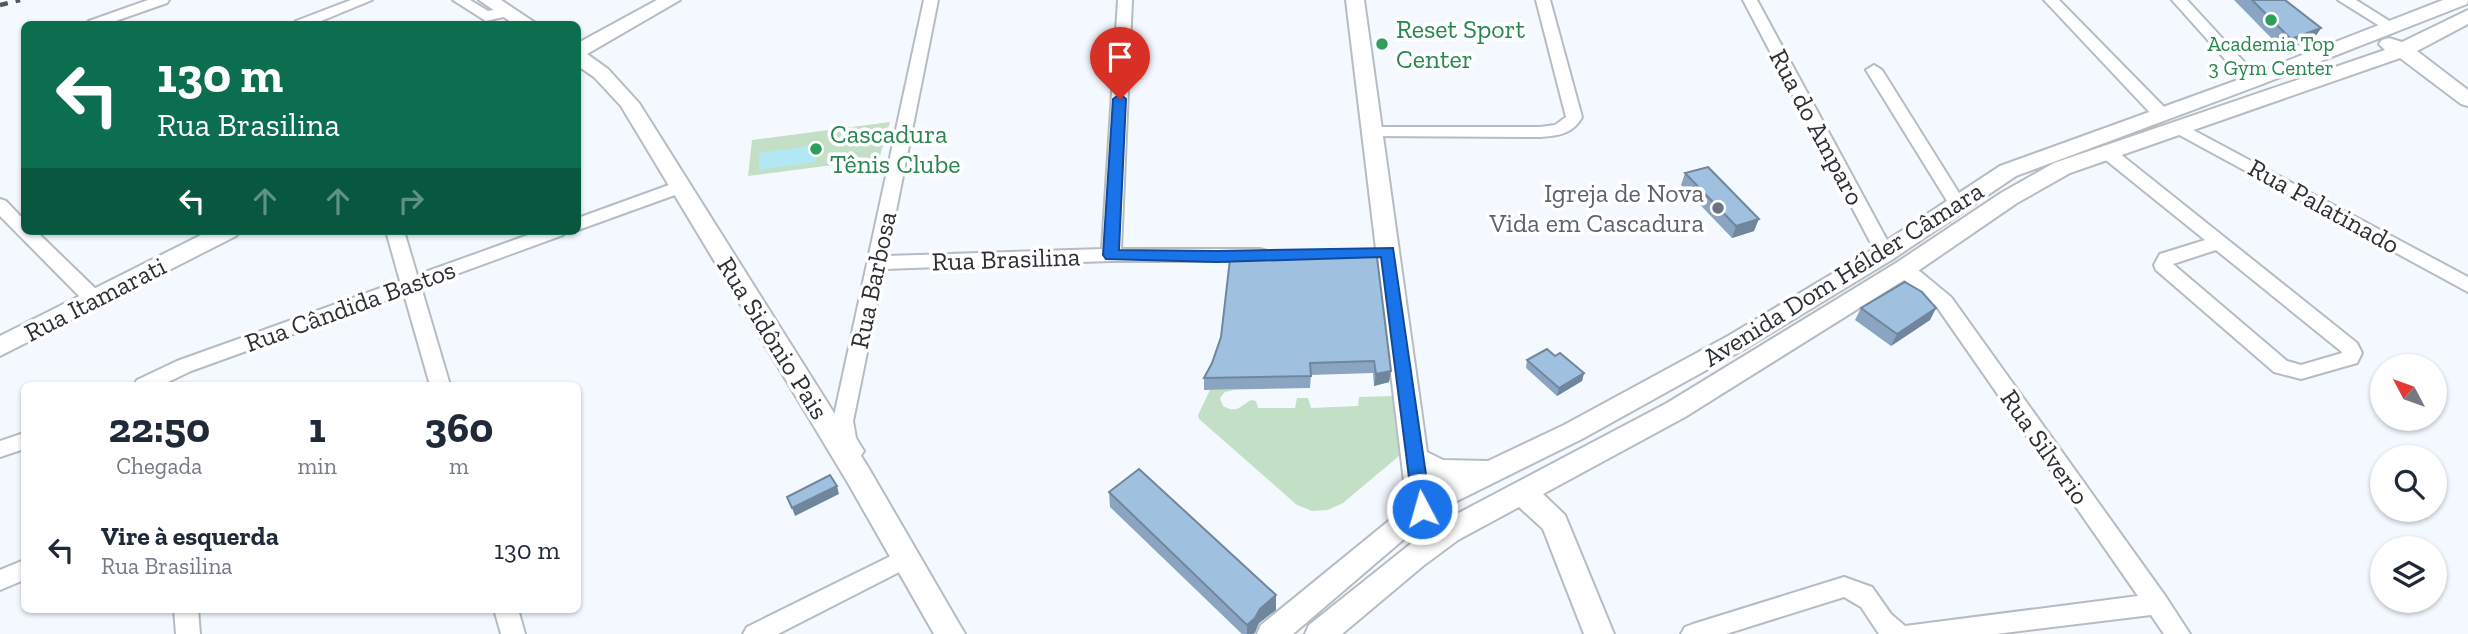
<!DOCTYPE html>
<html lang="pt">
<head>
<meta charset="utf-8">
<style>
  body { margin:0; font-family:"Zilla Slab",serif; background:#f6f6f7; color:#1f2937; height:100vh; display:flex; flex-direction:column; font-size:26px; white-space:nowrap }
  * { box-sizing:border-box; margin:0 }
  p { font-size:23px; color:#747a83 }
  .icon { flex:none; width:38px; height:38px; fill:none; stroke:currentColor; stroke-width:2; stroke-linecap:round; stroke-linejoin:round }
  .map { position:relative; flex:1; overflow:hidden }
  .details { position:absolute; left:21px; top:382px; width:560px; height:231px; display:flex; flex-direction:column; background:#fff; border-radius:10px; box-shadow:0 2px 5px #0004 }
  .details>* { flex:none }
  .guide { position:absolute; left:21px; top:21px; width:560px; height:214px; border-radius:10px; box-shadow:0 2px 5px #0004; background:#0b6e4f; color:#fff; overflow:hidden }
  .needle { width:46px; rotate:311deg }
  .buttons { position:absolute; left:2370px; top:354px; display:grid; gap:14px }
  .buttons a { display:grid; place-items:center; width:77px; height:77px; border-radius:50%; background:#fff; box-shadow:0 2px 5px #0004; font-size:35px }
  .pin { position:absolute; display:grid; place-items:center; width:60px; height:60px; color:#fff; margin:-72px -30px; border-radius:50% 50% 50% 0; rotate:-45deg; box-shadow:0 0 7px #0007 }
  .pin .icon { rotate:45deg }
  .me { position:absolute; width:77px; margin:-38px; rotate:354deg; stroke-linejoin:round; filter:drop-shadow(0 0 5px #0008) }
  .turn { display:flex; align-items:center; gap:24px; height:147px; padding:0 21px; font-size:32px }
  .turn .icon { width:91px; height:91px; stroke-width:2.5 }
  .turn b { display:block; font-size:49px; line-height:60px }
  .lanes { display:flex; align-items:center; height:66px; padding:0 21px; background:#0003; justify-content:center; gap:35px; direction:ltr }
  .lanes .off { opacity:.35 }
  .eta { display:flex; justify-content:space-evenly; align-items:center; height:119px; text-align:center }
  .eta b { font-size:42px; font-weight:800; line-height:49px }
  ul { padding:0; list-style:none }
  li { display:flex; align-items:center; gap:21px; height:98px; padding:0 21px }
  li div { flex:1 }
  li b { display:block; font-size:26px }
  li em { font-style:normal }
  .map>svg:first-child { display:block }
  .green { fill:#c3dfc6 }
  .water { fill:#b2e8f3 }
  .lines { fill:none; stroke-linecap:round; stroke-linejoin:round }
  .minor-casing { stroke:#b5bcc2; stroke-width:4 }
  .major-casing { stroke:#b5bcc2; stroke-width:4 }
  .minor { fill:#fff; fill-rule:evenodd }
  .major { fill:#fff; fill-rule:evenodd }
  .rail { stroke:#54575a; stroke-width:4.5; stroke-dasharray:8 8; stroke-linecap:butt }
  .wall { fill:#8aa5c1 }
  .shaded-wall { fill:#70869d }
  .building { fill:#a0c0e0; stroke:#70869d; stroke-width:2 }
  .route { fill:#1a73e8; stroke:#114b97; stroke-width:2 }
  .leisure-dot { fill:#2e9e5b; stroke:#fff; stroke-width:2.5 }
  .worship-dot { fill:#6b7280; stroke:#fff; stroke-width:2.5 }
  .labels { text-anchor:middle; stroke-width:7; stroke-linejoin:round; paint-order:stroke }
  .far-leisure-label { font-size:21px; fill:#27864d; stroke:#fff }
  .leisure-label { font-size:26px; fill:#27864d; stroke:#fff; text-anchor:start }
  .street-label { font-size:26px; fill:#2d2f32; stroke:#fff }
  .worship-label { font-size:26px; fill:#5b616d; stroke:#fff; text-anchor:end }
</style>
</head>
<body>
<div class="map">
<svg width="2468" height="634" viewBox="0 0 2468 634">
  <rect width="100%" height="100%" fill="#f4f9ff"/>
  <path class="green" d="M 890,122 L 879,159 L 748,176 L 752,140 Z
    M 1210,390 L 1234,390 L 1225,392 L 1220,398 L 1223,406 C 1236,414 1241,406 1251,400 L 1256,401 L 1258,408 L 1295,408 L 1297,398 L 1308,398 L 1311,408 L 1358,406 L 1359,397 L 1394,396 L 1401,450 L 1399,456 L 1343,503 L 1328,510 L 1312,511 L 1297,505 L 1199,419 L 1198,415 Z"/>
  <path class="water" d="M 816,145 L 816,162 L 759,170 L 759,153 Z"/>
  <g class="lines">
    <g class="minor-casing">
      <path id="minor" d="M 148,0 L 169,0 L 167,3 L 107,24 L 86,24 L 89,21 Z
        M 351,0 L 372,0 L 314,24 L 293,24 L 296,21 Z
        M 453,0 L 470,0 L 488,11 L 507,7 L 515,12 L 512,15 L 486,21 Z
        M 924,0 L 938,0 L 887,256 L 1102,249 L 1118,0 L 1132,0 L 1121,249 L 1260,249 L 1267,251 L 1269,255 L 1267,259 L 1260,261 L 1111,261 L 884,269 L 853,421 L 856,438 L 864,451 L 860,457 L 853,459 L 846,457 L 836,438 L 833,421 Z
        M 1536,0 L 1550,0 L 1582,117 C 1573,134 1558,136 1540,137 L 1368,136 L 1366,132 L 1368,128 L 1374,127 L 1540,127 L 1555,125 L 1566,117 Z
        M 1743,0 L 1757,0 L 1894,253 L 1891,257 L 1879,257 L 1876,253 Z
        M 2044,0 L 2059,0 L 2168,111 L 2170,115 L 2168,119 L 2156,119 Z
        M 2172,0 L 2187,0 L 2259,78 L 2261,81 L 2259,84 L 2247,84 Z
        M 2338,0 L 2356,0 L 2399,27 L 2396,30 L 2386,30 Z
        M 1874,65 L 1882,70 L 1964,201 L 1967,205 L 1964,209 L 1952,209 L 1866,70 Z
        M 2180,123 L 2468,277 L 2468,292 L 2174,132 L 2172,128 Z
        M 2108,148 L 2114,149 L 2357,343 L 2362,353 L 2357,363 L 2301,379 L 2274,372 L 2156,270 L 2154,265 L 2160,254 L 2205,240 L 2102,157 L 2099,153 ZM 2216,250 L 2342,352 L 2342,353 L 2301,365 L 2287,361 L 2173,264 Z
        M 680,181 L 689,187 L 686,191 L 578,230 L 578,218 Z
        M 0,199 L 6,201 L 24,220 L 24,231 L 36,231 L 101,294 L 104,299 L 101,304 L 87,304 L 0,216 Z
        M 386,231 L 404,231 L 417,275 L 539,231 L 566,231 L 563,235 L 421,287 L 450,385 L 430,385 L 404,294 L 191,371 L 162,385 L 134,385 L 137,380 L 177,361 L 400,281 Z
        M 1904,263 L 1911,264 L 1951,297 L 2166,597 L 2190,634 L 2164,634 L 2151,615 L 1996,634 L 1879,634 L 1861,607 L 1844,597 L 1726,634 L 1681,634 L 1685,627 L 1693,624 L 1844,577 L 1872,587 L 1891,614 L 1905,626 L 2138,596 L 1937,307 L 1897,274 L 1895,269 L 1897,264 Z
        M 24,433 L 24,449 L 0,457 L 0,441 Z
        M 905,549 L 913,551 L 916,558 L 913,565 L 778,634 L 743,634 L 747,627 Z
        M 24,560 L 24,580 L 0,590 L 0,570 Z
        M 174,609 L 198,609 L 200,634 L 176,634 Z
        M 494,609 L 518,609 L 525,634 L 501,634 Z"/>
    </g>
    <g class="major-casing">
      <path id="major" d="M 479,0 L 501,0 L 537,24 L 514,24 Z
        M 657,0 L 680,0 L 587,54 L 608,69 L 639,103 L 868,467 L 965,634 L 934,634 L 848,483 L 621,106 L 594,77 L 578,66 L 578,43 Z
        M 1346,0 L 1364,0 L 1427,452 L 1443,460 L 1488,461 L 1564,425 L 1728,336 L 1877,247 L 2000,166 L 2246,77 L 2443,0 L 2468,0 L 2467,4 L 2260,85 L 2016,176 L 1893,259 L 1746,348 L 1582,439 L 1457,501 L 1436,516 L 1434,526 L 1667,403 L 1896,263 L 2001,193 L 2054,163 L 2385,50 L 2379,44 L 2382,40 L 2389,38 L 2402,42 L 2468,10 L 2468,24 L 2417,51 L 2468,90 L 2468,106 L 2461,104 L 2400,58 L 2070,173 L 2017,203 L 1912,275 L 1685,417 L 1543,494 L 1565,515 L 1614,634 L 1584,634 L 1543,529 L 1519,507 L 1458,540 L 1423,566 L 1342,634 L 1305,634 L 1309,625 L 1423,534 L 1411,533 L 1293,634 L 1257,634 L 1261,625 L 1407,506 ZM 1432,479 L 1444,482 L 1434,487 Z
        M 209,231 L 240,231 L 236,236 L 0,356 L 0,336 Z"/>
    </g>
    <use href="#minor" class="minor"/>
    <use href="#major" class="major"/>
    <path class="rail" d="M 0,5 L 20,0"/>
  </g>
  <path class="wall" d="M 2234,0 L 2285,0 L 2321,28 L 2313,40 L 2283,50 Z
    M 1685,173 L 1754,231 L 1732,238 L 1681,185 Z
    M 1230,259 L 1391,371 L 1389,382 L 1374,386 L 1373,373 L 1311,375 L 1310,388 L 1204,390 L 1204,378 L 1212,363 L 1221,337 Z
    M 1861,308 L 1936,308 L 1930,320 L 1891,346 L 1855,320 Z
    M 1555,356 L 1584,373 L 1582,381 L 1557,396 L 1526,368 L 1527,360 Z
    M 1109,492 L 1276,595 L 1276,610 L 1259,623 L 1253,634 L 1242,634 L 1110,507 Z"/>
  <path class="shaded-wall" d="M 2321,28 L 2313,40 L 2283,50 L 2291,39 Z
    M 1759,219 L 1754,231 L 1732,238 L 1736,226 Z
    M 1936,308 L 1930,320 L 1891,346 L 1897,334 Z
    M 1391,371 L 1389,382 L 1374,386 L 1376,374 Z
    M 1584,373 L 1582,381 L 1557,396 L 1559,388 Z
    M 837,486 L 839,494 L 795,516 L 792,508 Z
    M 1276,595 L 1276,610 L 1259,623 L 1255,633 L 1253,634 L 1247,634 L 1247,625 L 1260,609 Z"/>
  <path class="building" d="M 2252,0 L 2285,0 L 2321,28 L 2291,39 Z
    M 1708,167 L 1759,219 L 1736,226 L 1685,173 Z
    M 1376,249 L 1391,371 L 1376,374 L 1374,361 L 1310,363 L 1311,376 L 1204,378 L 1212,363 L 1221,337 L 1230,259 L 1239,253 Z
    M 1905,282 L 1922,292 L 1936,308 L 1897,334 L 1861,308 Z
    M 1547,349 L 1555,356 L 1560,353 L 1584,373 L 1559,388 L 1527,360 Z
    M 1139,469 L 1276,595 L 1260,609 L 1255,618 L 1247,625 L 1109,492 Z
    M 830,475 L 837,486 L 792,508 L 787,497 Z"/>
  <path class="route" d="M 1120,94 L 1126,99 L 1119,250 L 1217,251 L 1393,248 L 1431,509 L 1428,514 L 1422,516 L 1415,514 L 1413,509 L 1381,257 L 1217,262 L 1106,259 L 1103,255 L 1113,99 Z"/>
  <g class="leisure-dot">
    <circle cx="2271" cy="20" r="7"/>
    <circle cx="1382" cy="44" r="7"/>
    <circle cx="816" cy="149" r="7"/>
  </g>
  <circle class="worship-dot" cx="1718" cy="208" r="7"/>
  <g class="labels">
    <g class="far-leisure-label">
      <text x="2271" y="51">Academia Top<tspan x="2271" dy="24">3 Gym Center</tspan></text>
    </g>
    <g class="leisure-label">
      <text x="1396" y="38">Reset Sport<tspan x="1396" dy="30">Center</tspan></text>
      <text x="830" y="143">Cascadura<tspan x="830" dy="30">Tênis Clube</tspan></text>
    </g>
    <g class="street-label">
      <text transform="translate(1817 127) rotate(62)" y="9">Rua do Amparo</text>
      <text transform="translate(2324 206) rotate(29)" y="9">Rua Palatinado</text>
      <text transform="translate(1006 259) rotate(-2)" y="9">Rua Brasilina</text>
      <text transform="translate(1843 274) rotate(-32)" y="9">Avenida Dom Hélder Câmara</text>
      <text transform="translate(873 280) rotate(-78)" y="9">Rua Barbosa</text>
      <text transform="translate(95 299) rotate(-27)" y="9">Rua Itamarati</text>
      <text transform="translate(350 306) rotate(-20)" y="9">Rua Cândida Bastos</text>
      <text transform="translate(773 338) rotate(58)" y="9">Rua Sidônio Pais</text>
      <text transform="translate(2045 447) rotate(55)" y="9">Rua Silverio</text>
    </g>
    <g class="worship-label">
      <text x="1704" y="202">Igreja de Nova<tspan x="1704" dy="30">Vida em Cascadura</tspan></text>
    </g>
  </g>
</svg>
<div class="buttons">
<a><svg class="needle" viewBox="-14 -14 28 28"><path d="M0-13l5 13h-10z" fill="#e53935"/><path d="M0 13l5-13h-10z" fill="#747a83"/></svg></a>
<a><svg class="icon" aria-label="search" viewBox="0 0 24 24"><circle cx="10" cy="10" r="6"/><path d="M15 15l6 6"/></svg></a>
<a><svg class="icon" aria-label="layers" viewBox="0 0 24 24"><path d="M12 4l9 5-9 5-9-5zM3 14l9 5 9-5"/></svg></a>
</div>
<div class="pin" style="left:1120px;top:99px;background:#d93025"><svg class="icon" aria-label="arrive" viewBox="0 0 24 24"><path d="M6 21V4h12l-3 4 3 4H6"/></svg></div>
<svg class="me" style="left:1422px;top:509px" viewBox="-20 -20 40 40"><circle r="17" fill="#1a73e8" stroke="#fff" stroke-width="3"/><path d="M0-11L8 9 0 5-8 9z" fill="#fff"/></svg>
<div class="guide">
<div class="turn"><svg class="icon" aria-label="left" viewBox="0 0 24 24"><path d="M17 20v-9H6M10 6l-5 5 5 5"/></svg><div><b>130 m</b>Rua Brasilina</div></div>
<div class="lanes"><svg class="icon" aria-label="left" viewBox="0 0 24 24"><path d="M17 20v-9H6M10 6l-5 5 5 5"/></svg><svg class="icon off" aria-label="ahead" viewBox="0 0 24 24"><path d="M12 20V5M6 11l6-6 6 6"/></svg><svg class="icon off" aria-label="ahead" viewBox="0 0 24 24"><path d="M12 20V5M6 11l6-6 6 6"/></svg><svg class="icon off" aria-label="right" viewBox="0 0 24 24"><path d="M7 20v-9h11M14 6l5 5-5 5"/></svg></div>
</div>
<section class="details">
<div class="eta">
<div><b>22:50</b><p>Chegada</p></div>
<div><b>1</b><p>min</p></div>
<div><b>360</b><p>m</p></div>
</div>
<ul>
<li><svg class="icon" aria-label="left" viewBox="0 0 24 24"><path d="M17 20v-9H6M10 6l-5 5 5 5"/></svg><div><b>Vire à esquerda</b><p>Rua Brasilina</p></div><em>130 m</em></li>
</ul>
</section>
</div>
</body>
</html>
